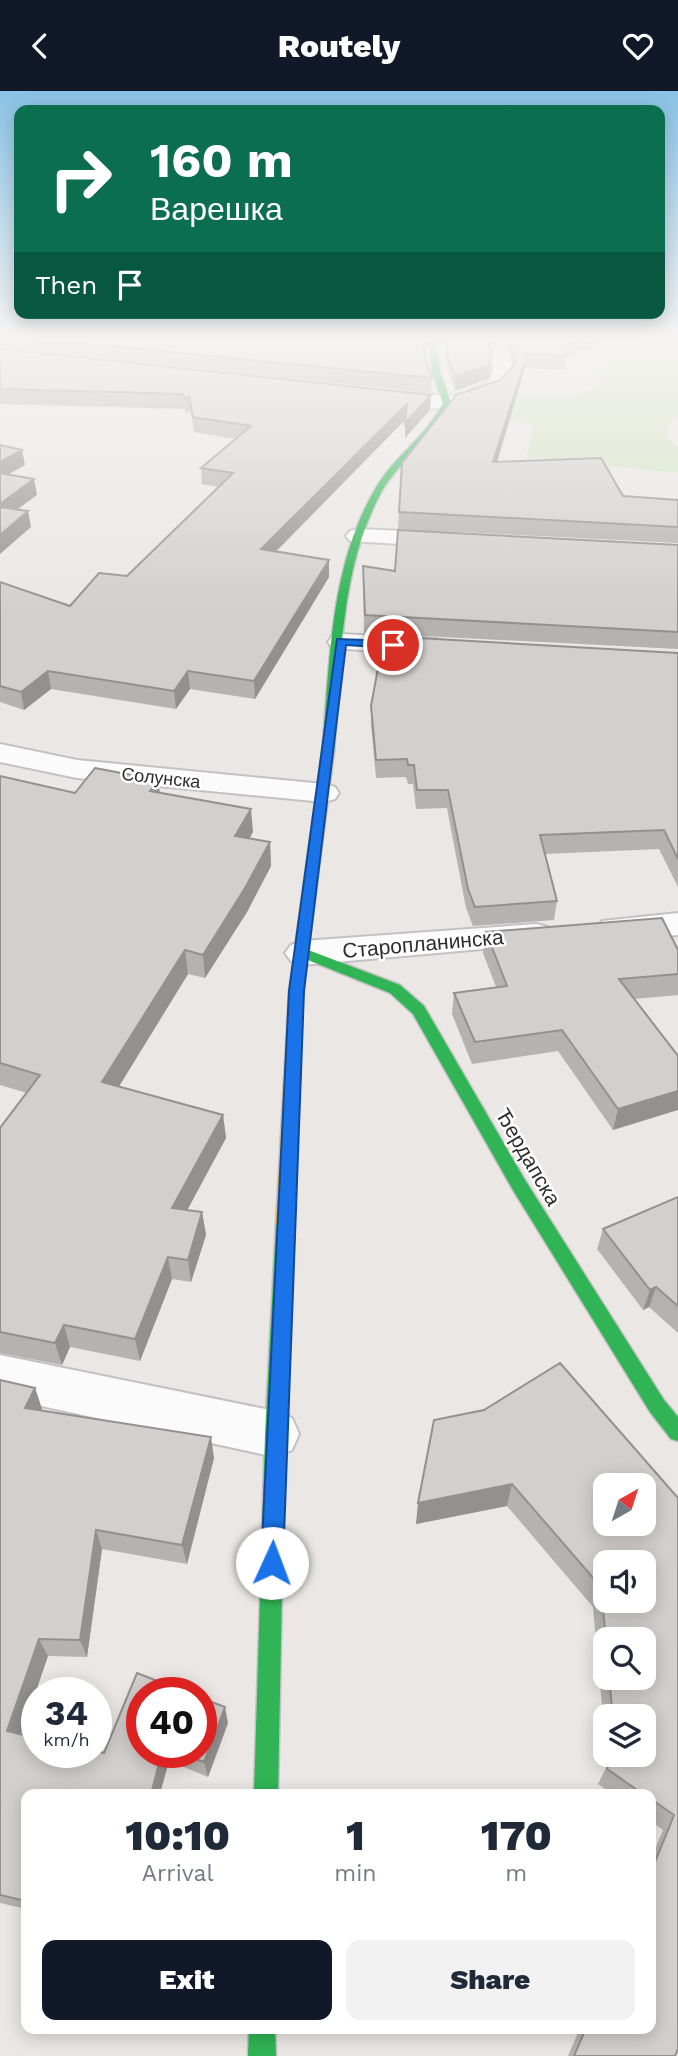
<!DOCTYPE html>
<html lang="en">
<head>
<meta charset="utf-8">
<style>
  body { margin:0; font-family:"Work Sans",sans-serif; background:#f2f2f3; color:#1f2937; height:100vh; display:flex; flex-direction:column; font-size:26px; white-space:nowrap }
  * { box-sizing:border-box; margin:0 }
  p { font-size:23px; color:#747a83 }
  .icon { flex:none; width:38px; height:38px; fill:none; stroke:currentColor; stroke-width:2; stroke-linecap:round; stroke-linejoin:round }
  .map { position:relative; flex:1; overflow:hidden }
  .sheet { position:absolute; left:21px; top:1698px; width:635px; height:245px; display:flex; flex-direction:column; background:#fff; border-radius:14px; box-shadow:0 4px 18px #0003 }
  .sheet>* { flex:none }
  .top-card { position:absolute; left:14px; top:14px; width:651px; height:214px; border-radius:14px; box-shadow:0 4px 18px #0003; background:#0b6e4f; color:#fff; overflow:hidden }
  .needle { width:46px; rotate:39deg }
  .fabs { position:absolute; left:593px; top:1382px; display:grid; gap:14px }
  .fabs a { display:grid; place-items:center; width:63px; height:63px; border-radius:14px; background:#fff; box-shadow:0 4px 18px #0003; font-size:35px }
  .speed { position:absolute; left:21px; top:1586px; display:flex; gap:14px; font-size:35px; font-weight:700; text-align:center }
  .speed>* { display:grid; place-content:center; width:91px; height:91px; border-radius:50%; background:#fff; box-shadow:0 4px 18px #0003; line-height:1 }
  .speed small { font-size:18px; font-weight:400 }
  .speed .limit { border:10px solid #d22; background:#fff; color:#111 }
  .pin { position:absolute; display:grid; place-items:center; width:60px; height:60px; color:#fff; margin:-30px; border:4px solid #fff; border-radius:50%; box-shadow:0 2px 7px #0007 }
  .me { position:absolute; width:77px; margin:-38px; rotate:2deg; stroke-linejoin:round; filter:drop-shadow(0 0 5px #0008) }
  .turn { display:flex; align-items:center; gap:24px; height:147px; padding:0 21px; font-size:32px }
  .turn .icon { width:91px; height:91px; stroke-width:2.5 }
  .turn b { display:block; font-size:49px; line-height:60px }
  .then { display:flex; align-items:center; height:66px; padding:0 21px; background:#0003; gap:14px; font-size:26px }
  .eta { display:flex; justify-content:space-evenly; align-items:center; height:119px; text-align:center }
  .eta b { font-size:42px; font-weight:800; line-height:49px }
  .action { display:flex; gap:14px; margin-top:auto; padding:14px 21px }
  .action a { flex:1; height:80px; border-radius:14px; background:#111827; color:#fff; font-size:28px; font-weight:800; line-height:80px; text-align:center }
  .action a+a { background:#f2f2f3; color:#1f2937 }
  header { display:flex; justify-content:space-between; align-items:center; height:91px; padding:0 21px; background:#111827; color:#fff; font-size:32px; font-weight:800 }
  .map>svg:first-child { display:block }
  .green { fill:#d1e3c0 }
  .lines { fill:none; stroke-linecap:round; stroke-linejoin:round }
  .street-casing { stroke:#c3c2c2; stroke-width:4 }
  .fast-casing { stroke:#c3c2c2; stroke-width:3 }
  .slow-casing { stroke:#c3c2c2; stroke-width:3 }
  .street { fill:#fcfbfb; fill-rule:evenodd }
  .fast { fill:#30b455; fill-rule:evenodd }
  .slow { fill:#ff9f0a; fill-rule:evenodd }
  .wall { fill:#b5b2b0; fill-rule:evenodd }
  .shaded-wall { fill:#939190 }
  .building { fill:#d2cfcd; stroke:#939190; stroke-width:2; fill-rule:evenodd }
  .route { fill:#1a73e8; stroke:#114b97; stroke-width:2 }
  .labels { text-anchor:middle; stroke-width:5; stroke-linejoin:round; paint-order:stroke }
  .far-street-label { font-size:18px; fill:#2d2d2d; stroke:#fff }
  .street-label { font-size:21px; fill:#2d2d2d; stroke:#fff }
</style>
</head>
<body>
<header><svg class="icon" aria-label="back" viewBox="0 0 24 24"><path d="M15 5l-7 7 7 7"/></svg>Routely<svg class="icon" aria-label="heart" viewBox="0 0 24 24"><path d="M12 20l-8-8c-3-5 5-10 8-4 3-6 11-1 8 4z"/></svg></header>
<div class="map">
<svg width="678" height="1965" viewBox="0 0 678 1965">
  <rect width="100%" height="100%" fill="#eae7e4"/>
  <path class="green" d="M 616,246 L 678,246 L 678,326 L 667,334 L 668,347 L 678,357 L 678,382 L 526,366 L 534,334 L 482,324 L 505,301 C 539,304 572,311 602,292 L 594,280 L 604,274 Z"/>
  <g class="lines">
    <g class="street-casing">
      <path id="street" d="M 484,246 L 501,246 C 505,254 512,267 512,277 C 514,322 386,327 369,306 C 378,296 435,306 453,304 C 466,303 478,297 490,290 L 494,277 Z
        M 358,438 L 450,442 L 458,444 L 462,449 L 458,454 L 450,456 L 350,450 L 346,445 L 350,440 Z
        M 341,543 L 435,548 L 444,550 L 448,556 L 444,562 L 435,564 L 332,557 L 328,551 L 332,545 Z
        M 0,653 L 77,669 L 324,693 L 335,696 L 339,702 L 335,708 L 324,711 L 77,687 L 0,671 Z
        M 678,822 L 678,844 L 614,849 L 602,846 L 597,838 L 602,830 Z
        M 536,833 L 548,836 L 553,844 L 548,852 L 303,874 L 291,870 L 285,862 L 291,854 L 303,850 Z
        M 0,1264 L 275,1320 L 292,1327 L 299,1343 L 292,1359 L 275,1366 L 0,1306 Z"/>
    </g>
    <g class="fast-casing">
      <path id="fast" d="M 428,246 L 436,246 L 440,281 L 451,312 C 434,346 401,368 382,400 C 339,478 341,574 334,661 L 328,665 L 322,661 C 330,574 329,478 374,400 C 392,367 426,346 443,312 L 432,281 Z
        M 303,857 L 400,894 L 424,915 L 525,1089 L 664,1309 L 678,1326 L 678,1350 L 671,1348 L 650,1321 L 513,1099 L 413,923 L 390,902 L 298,865 L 296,862 Z
        M 285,1126 L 291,1128 L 294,1133 L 285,1343 L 278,1703 L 254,1703 L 265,1343 L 276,1133 L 279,1128 Z
        M 249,1937 L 275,1937 L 276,1965 L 248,1965 Z"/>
    </g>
    <g class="slow-casing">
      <path id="slow" d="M 328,657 L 334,661 L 303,900 L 294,1133 L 291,1138 L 285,1140 L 279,1138 L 276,1133 L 289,900 L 322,661 Z"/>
    </g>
    <use href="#street" class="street"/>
    <use href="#fast" class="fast"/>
    <use href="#slow" class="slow"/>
  </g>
  <path class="wall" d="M 0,246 L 423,246 L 425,267 L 432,287 L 431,302 L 0,257 Z
    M 443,246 L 487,246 L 492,263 L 491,277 L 488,288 L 455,300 L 448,280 Z
    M 504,246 L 598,246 L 596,260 L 576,259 L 575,264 L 567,263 L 565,279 L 525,277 L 497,371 L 623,405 L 678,409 L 678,452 L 398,438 L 399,421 L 500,289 L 514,274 L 514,272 Z
    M 0,258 L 431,304 L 430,319 L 405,347 L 405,329 L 276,461 L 329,469 L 329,486 L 255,608 L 190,598 L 176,618 L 51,598 L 24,619 L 0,611 L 0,491 L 70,515 L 127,485 L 219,396 L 202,393 L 201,377 L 236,348 L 194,341 L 191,321 L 185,322 L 185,318 L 0,313 Z
    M 678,454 L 678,558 L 364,542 L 363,475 L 395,480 Z
    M 678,562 L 678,796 L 659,758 L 545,763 L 557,810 L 554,829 L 473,835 L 466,817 L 447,717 L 416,718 L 413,693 L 408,693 L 406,686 L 376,687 L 371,633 L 371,615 Z
    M 0,685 L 75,702 L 158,689 L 160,702 L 253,741 L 249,748 L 270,751 L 271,775 L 247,821 L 205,887 L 188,883 L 119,995 L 223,1024 L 226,1047 L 187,1119 L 202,1121 L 206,1144 L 191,1191 L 172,1188 L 140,1270 L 70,1256 L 62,1274 L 0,1262 L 0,1037 L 27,1002 L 0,994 Z
    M 486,841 L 678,859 L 678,904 L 634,908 L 678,965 L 613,1039 L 558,960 L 472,973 L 452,923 L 454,902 L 496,896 L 483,862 Z
    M 678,1106 L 678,1242 L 649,1216 L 643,1219 L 597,1158 L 603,1138 Z
    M 0,1289 L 35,1297 L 42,1318 L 42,1319 L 214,1367 L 187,1473 L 102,1458 L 87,1566 L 48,1565 L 21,1643 L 104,1662 L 201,1661 L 228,1632 L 208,1686 L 169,1670 L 26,1703 L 26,1818 L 0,1812 Z
    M 434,1329 L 678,1407 L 675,1965 L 568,1965 L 580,1937 L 651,1937 L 651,1768 L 663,1739 L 651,1730 L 651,1703 L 612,1703 L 598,1693 L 607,1675 L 606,1664 L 644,1664 L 644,1626 L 606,1626 L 606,1659 L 593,1516 L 507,1415 L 416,1433 ZM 606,1549 L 644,1587 L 606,1587 Z"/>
  <path class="shaded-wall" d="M 492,263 L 491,277 L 488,288 L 455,300 L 456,285 Z
    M 527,263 L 525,277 L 492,387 L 493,371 Z
    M 431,304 L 430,319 L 405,347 L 405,332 Z
    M 407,313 L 406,328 L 261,475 L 261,458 Z
    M 22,359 L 25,374 L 0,388 L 0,371 Z
    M 34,388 L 37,404 L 0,431 L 0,413 Z
    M 28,420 L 31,436 L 0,463 L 0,444 Z
    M 329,469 L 329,486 L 255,608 L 254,590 Z
    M 48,580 L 51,598 L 24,619 L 21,601 Z
    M 188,580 L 190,598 L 176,618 L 174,600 Z
    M 158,689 L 161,713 L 150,700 Z
    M 251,718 L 253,741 L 237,769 L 235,745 Z
    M 270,751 L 271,775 L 247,821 L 205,887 L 203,864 Z
    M 185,859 L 188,883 L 107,1015 L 102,991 Z
    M 678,1000 L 678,1019 L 613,1039 L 618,1018 Z
    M 223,1024 L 226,1047 L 176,1140 L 172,1117 Z
    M 202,1121 L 206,1144 L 191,1191 L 188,1169 Z
    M 168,1166 L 172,1188 L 140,1270 L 135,1248 Z
    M 656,1196 L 649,1216 L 643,1219 L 650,1199 Z
    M 64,1234 L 70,1256 L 62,1274 L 55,1252 Z
    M 35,1297 L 42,1318 L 33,1338 L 25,1317 Z
    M 211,1346 L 214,1367 L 187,1473 L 182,1454 Z
    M 512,1393 L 507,1415 L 416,1433 L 418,1412 Z
    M 96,1439 L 102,1458 L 87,1566 L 80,1549 Z
    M 39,1548 L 48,1565 L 17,1655 L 7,1640 Z
    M 225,1616 L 228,1632 L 208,1686 L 204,1671 Z
    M 162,1661 L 166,1661 L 169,1670 L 160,1703 L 151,1703 Z"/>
  <path class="building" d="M 21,246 L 423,246 L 425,267 L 432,287 Z
    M 446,246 L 487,246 L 492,263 L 489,274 L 456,285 L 448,266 Z
    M 511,246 L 577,246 L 577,250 L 567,249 L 567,265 L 527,263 L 493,371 L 601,367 L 623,405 L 678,409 L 678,436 L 399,421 L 402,372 L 456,304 L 500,289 L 514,274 L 516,259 Z
    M 0,258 L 431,304 L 405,332 L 407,313 L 261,458 L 329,469 L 254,590 L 188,580 L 174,600 L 48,580 L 21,601 L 0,595 L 0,491 L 70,515 L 99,482 L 127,485 L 233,382 L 201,377 L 251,335 L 193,326 L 189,306 L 184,307 L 183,303 L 0,298 Z
    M 0,354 L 22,359 L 0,371 Z
    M 0,382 L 34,388 L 0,413 Z
    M 0,416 L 28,420 L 0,444 Z
    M 398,439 L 678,454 L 678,541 L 365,524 L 363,475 L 395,480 Z
    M 384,545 L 678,562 L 678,768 L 664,739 L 540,744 L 557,810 L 475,816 L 468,798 L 448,699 L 417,699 L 414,674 L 408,674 L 407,668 L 376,669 L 371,615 Z
    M 95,677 L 158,689 L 150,700 L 251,718 L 235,745 L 270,751 L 245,797 L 203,864 L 185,859 L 102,991 L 223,1024 L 172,1117 L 202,1121 L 188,1169 L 168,1166 L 135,1248 L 64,1234 L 55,1252 L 0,1241 L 0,1037 L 40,984 L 0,972 L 0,685 L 75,702 Z
    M 662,827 L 678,859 L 678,883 L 619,888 L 678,965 L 678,1000 L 618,1018 L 562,939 L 475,951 L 454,902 L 507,895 L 486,841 Z
    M 678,1106 L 678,1215 L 656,1196 L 650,1199 L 603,1138 Z
    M 560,1272 L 678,1407 L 678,1958 L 675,1965 L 574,1965 L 586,1937 L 651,1937 L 651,1781 L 674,1724 L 651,1708 L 651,1703 L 643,1703 L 607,1678 L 613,1664 L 644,1664 L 644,1626 L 613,1626 L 609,1587 L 644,1587 L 644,1549 L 606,1549 L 601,1496 L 512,1393 L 418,1412 L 434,1329 L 484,1319 ZM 606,1395 L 644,1395 L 644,1433 L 606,1433 ZM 606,1472 L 644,1472 L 644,1510 L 606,1510 Z
    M 0,1289 L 35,1297 L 25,1317 L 211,1346 L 182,1454 L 96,1439 L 80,1549 L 39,1548 L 7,1640 L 37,1647 L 37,1661 L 96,1660 L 104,1662 L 137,1582 L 186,1601 L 142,1601 L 142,1661 L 162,1661 L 151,1703 L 26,1703 L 26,1810 L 0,1804 Z
    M 201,1607 L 225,1616 L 204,1671 L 177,1661 L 201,1661 Z"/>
  <linearGradient id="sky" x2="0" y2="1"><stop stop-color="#8ac3e7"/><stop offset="0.47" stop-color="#f6f4f3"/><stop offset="1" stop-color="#f6f4f3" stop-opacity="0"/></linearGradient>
  <rect width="678" height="521" fill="url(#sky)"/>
  <path class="route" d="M 337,548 L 393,550 L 398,554 L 393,557 L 346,554 L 304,900 L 283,1472 L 279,1480 L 272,1483 L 264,1480 L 261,1472 L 289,900 Z"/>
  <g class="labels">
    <g class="far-street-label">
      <text transform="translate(161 687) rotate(6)" y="6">Солунска</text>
    </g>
    <g class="street-label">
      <text transform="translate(423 853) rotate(-5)" y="7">Старопланинска</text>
      <text transform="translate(528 1066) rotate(60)" y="7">Ђердапска</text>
    </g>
  </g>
</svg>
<div class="fabs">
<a><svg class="needle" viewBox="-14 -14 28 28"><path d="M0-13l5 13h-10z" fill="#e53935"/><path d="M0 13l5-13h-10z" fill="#747a83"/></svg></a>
<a><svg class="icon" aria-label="sound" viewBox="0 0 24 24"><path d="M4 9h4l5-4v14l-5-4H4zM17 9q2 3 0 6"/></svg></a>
<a><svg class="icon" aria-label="search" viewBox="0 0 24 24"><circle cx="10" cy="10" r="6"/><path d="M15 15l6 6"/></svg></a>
<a><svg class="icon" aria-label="layers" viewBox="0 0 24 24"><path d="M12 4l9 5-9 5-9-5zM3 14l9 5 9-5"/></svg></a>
</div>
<div class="speed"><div>34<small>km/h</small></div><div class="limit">40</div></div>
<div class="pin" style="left:393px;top:554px;background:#d93025"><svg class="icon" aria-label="arrive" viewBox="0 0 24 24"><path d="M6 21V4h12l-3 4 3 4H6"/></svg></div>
<svg class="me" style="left:272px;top:1472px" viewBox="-20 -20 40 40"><circle r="19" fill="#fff"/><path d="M0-13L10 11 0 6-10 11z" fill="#1a73e8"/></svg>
<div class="top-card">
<div class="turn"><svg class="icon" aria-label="right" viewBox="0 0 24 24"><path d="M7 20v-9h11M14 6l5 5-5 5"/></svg><div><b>160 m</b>Варешка</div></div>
<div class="then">Then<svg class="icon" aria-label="arrive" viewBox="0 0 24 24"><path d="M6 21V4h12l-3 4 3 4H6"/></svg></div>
</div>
<section class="sheet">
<div class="eta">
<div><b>10:10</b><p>Arrival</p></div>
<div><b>1</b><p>min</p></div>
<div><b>170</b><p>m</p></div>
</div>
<div class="action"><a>Exit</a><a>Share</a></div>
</section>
</div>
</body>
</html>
